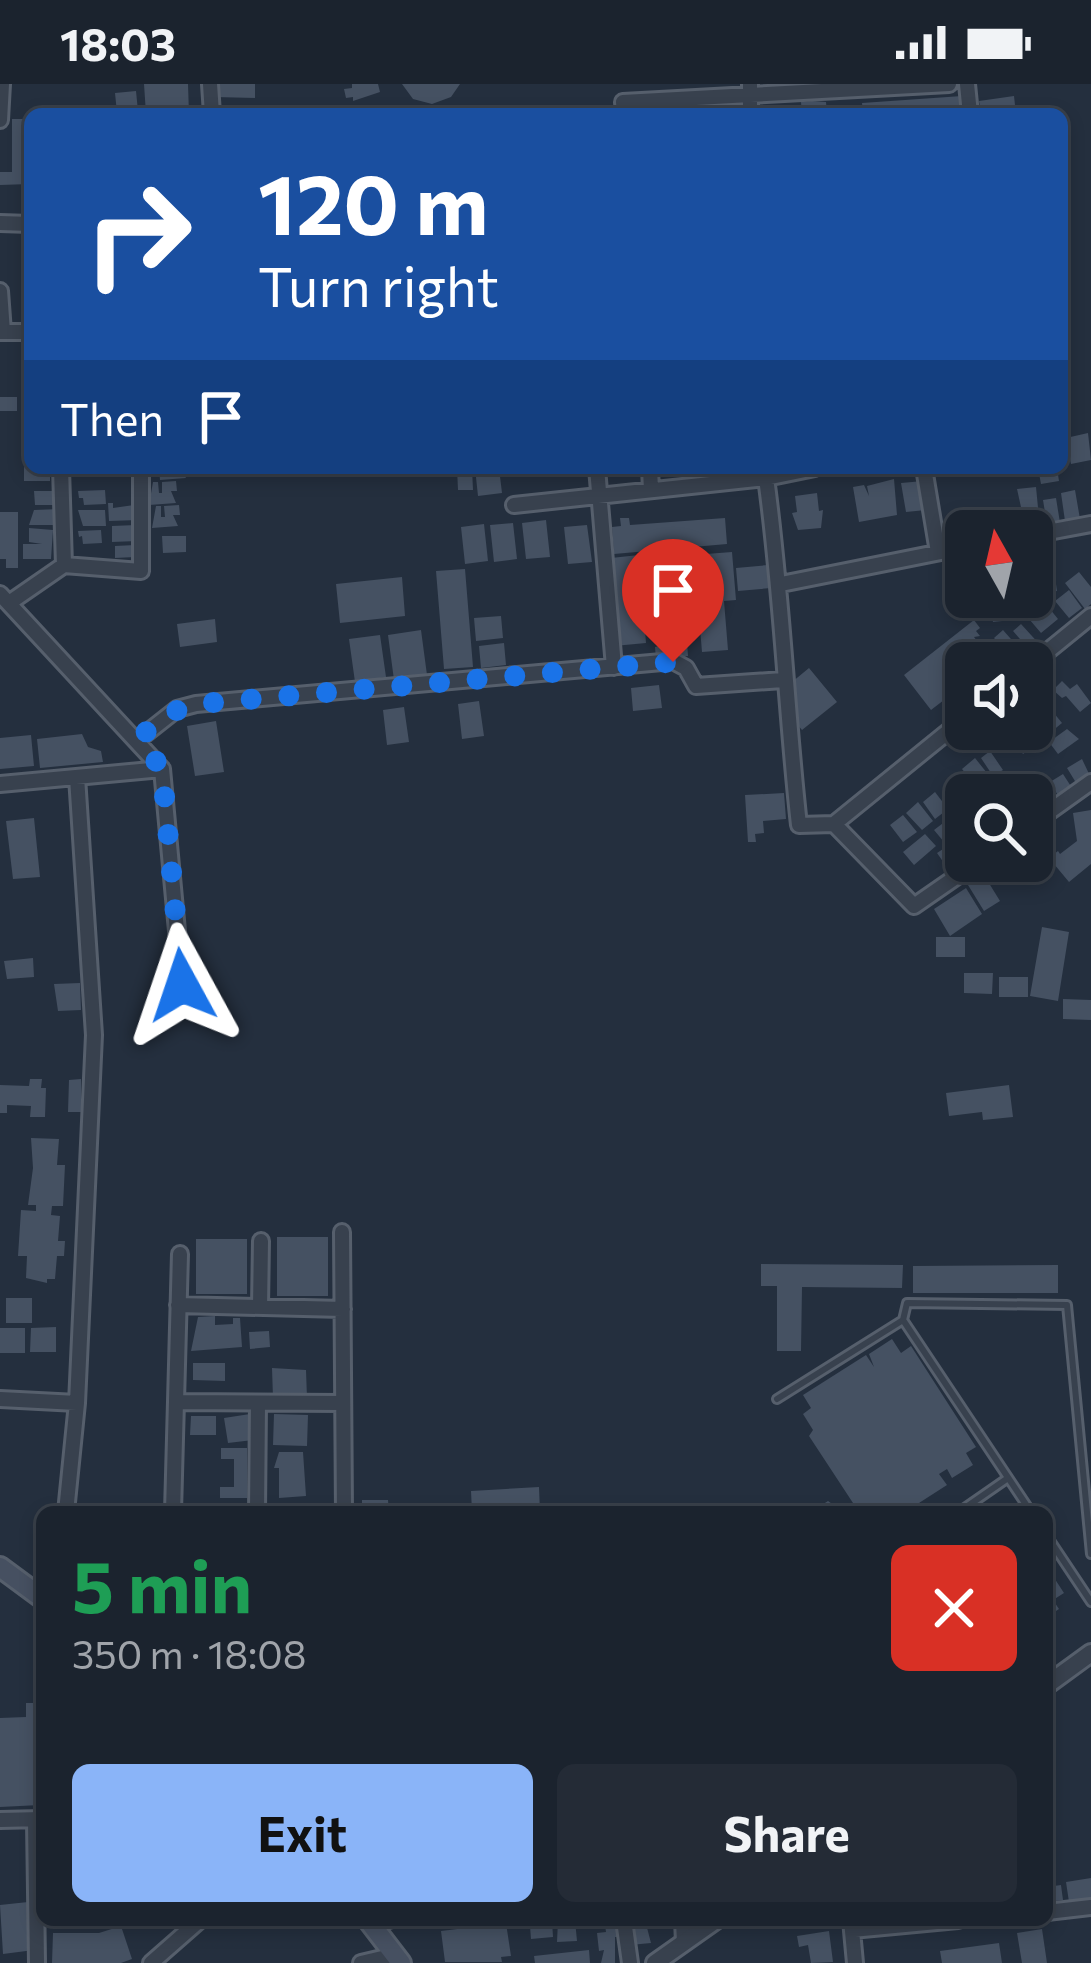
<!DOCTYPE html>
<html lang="en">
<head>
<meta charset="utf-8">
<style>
  body { margin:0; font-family:Commissioner,sans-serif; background:#242b36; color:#f1f3f6; height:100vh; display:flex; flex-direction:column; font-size:45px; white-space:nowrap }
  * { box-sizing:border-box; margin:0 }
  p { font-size:39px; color:#a0a4aa }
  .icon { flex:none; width:66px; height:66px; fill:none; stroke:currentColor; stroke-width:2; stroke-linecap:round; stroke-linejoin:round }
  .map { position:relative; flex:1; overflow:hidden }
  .side { position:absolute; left:36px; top:1422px; width:1017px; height:420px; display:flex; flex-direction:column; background:#1b232e; border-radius:18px; box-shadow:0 6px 18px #0003,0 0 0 3px #39404a }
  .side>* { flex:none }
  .guide { position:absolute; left:24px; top:24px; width:1044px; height:366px; border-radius:18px; box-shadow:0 6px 18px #0003,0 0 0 3px #39404a; background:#1a4fa0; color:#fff; overflow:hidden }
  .needle { width:78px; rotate:352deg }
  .buttons { position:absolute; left:945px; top:426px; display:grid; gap:24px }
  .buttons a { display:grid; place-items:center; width:108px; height:108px; border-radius:18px; background:#1b232e; box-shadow:0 6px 18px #0003,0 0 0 3px #39404a; font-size:60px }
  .pin { position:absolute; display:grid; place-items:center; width:102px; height:102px; color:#fff; margin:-123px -51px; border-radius:50% 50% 50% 0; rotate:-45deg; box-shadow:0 0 12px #0007 }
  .pin .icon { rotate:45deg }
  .me { position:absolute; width:132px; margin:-66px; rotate:355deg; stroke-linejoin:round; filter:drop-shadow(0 0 9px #0008) }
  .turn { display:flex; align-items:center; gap:42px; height:252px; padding:0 36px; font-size:54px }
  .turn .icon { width:156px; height:156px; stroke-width:2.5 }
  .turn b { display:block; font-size:84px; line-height:102px }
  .then { display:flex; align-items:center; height:114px; padding:0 36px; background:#0003; gap:24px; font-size:45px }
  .round { display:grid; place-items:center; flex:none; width:126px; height:126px; border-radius:18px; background:#242b36 }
  .head { display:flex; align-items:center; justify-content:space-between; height:204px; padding:0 36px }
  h1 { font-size:72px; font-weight:700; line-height:90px; color:#1e9e55 }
  .cta { display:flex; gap:24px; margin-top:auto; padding:24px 36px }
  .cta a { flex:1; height:138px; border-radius:18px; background:#8ab4f8; color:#111; font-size:48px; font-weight:700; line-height:138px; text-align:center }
  .cta a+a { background:#242b36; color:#f1f3f6 }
  .status { display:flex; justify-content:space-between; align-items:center; height:84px; padding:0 60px; background:#1b232e; direction:ltr }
  .status svg { height:33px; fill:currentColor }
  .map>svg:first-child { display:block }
  .building { fill:#455162 }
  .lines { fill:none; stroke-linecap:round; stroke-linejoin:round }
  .service-casing { stroke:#565f6c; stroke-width:12 }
  .minor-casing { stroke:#565f6c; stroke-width:20 }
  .tertiary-casing { stroke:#565f6c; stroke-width:22 }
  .secondary-casing { stroke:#565f6c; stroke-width:24 }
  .service { stroke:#38414e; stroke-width:6 }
  .minor { stroke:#38414e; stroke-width:14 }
  .tertiary { stroke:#38414e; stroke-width:16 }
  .secondary { stroke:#465061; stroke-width:18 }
  .route { stroke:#1a73e8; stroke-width:21; stroke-dasharray:0 37.8 }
</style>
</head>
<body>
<div class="status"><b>18:03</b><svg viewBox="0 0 49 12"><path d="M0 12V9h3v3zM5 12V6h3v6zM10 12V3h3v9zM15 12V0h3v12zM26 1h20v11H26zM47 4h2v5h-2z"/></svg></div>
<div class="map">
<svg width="1091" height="1879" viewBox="0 0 1091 1879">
  <rect width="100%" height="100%" fill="#242f3e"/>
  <path class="building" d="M 144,0 L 188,0 L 189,30 L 146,30 Z
    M 214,0 L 255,0 L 255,14 L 214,13 Z
    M 352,0 L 378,0 L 380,8 L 353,17 L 353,13 L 346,14 L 344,5 L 352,4 Z
    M 402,0 L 460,0 L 451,13 L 432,20 L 413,15 Z
    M 136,7 L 138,27 L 117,29 L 115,9 Z
    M 962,12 L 964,30 L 863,30 L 862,19 Z
    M 1014,12 L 1016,30 L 981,30 L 979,17 Z
    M 812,17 L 826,18 L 827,30 L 802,30 L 801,18 Z
    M 12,35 L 30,35 L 30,100 L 0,101 L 0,88 L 12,88 Z
    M 0,313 L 17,313 L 17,327 L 0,327 Z
    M 1088,349 L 1091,376 L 1071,380 L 1066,354 Z
    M 24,369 L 30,369 L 30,384 L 50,384 L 50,397 L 24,397 Z
    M 159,384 L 181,384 L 186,394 L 160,396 Z
    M 457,384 L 472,384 L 473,406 L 458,406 Z
    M 475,384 L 499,384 L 502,409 L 478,412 Z
    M 1038,384 L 1057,384 L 1059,397 L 1041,400 Z
    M 894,395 L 897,431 L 859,438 L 853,403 L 864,401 L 869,412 L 867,402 Z
    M 176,397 L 177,407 L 171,407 L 176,419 L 149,421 L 153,398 L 158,398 L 159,409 L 162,409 L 162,398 Z
    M 923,397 L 926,426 L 906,428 L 901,399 Z
    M 1036,403 L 1040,444 L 1026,446 L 1017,405 Z
    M 105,406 L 106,420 L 84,421 L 83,414 L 79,414 L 78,407 Z
    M 1075,406 L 1080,435 L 1065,437 L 1061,409 Z
    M 34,407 L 60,407 L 60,421 L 35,421 Z
    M 817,409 L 819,427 L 823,426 L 821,444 L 798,446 L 792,429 L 797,428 L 795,412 Z
    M 1056,414 L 1061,445 L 1048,447 L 1043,416 Z
    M 108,419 L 113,419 L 113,424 L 134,421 L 139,436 L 109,437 Z
    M 179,421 L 180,431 L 173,431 L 178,442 L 152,444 L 156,422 L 161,422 L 161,433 L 165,433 L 164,422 Z
    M 1019,423 L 1022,447 L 1009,447 L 1006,424 Z
    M 60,425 L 61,441 L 29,441 L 34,426 Z
    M 78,426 L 105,426 L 106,442 L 83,442 Z
    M 1001,427 L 1003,447 L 988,447 L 986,429 Z
    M 0,428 L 18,428 L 18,484 L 6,484 L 6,475 L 0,475 Z
    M 620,434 L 629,434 L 630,441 L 725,434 L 727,460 L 614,470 L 612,443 L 621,442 Z
    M 546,436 L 550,473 L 526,475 L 522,439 Z
    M 513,439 L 517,475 L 494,478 L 490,441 Z
    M 484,440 L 488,477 L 465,480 L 461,443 Z
    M 136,441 L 137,457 L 112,458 L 112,442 Z
    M 587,441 L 592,478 L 568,480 L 564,443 Z
    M 29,444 L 53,446 L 51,475 L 23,475 L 23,460 L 42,460 L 29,458 Z
    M 101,446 L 102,459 L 83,460 L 82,452 L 79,453 L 78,447 Z
    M 162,452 L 186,452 L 186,468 L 163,469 Z
    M 135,461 L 135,473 L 115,474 L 115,462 Z
    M 732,468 L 736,516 L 724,517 L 728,566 L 702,568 L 698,520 L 710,519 L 706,470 Z
    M 1050,470 L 1052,490 L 1032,492 L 1032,473 Z
    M 639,471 L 646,559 L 614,562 L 611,474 Z
    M 768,481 L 771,504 L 738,507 L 736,484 Z
    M 465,485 L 473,583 L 444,585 L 436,487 Z
    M 1079,488 L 1091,503 L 1091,520 L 1085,525 L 1065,499 Z
    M 402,493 L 405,532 L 340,539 L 336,500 Z
    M 1055,493 L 1057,507 L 1036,510 L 1034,496 Z
    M 683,502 L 688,572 L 656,575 L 655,563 L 659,562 L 655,504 Z
    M 1069,506 L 1082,524 L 1069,534 L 1055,517 Z
    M 989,513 L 1017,513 L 1020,535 L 993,538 Z
    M 1046,520 L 1058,535 L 1041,549 L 1029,535 Z
    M 501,532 L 503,554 L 476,557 L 474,534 Z
    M 215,535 L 217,558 L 180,563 L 177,540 Z
    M 974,536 L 980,544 L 976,547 L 980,552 L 974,553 L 980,561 L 976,565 L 981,571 L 966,579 L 966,599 L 931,626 L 904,591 Z
    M 1021,540 L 1042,563 L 1034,571 L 1013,547 Z
    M 421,546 L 427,591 L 394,596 L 388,551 Z
    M 1003,546 L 1026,572 L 1018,579 L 994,554 Z
    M 380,551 L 386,593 L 355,598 L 349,555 Z
    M 504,559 L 506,581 L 481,584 L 479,562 Z
    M 809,584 L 837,618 L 802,646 L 790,632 L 786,603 Z
    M 1062,597 L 1070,605 L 1077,600 L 1091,619 L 1080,628 L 1066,612 L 1062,614 L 1053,606 Z
    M 659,601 L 662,624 L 633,627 L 631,604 Z
    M 479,617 L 484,652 L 462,655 L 458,620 Z
    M 404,623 L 409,658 L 387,661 L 383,626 Z
    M 1049,623 L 1062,639 L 1051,648 L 1038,632 Z
    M 1032,626 L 1048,651 L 1037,659 L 1027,645 L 1032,645 Z
    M 216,637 L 224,688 L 195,692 L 187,642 Z
    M 1067,645 L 1079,655 L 1058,670 L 1049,658 Z
    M 1021,646 L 1033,663 L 1023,670 L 1011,653 Z
    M 82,650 L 88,663 L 101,667 L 103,678 L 40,684 L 37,655 Z
    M 31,651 L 34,682 L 0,685 L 0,654 Z
    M 990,667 L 1003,686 L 993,692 L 981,674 Z
    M 975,674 L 991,694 L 978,705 L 962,685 Z
    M 1082,675 L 1091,694 L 1078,702 L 1067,684 Z
    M 1009,689 L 1018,700 L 1005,711 L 997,711 L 991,704 Z
    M 1063,690 L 1074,707 L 1060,715 L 1050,698 Z
    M951 702a10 10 0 1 1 20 0a10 10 0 1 1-20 0Z
    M 1035,699 L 1046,715 L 1032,725 L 1032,711 L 1017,711 Z
    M 935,708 L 948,725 L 935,735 L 923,718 Z
    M 784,709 L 786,735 L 763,737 L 764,749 L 755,750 L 756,758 L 748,758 L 745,711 Z
    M 918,718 L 933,737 L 922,746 L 906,729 Z
    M 1091,726 L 1091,780 L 1069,798 L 1049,774 L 1058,767 L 1060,770 L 1077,757 L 1073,729 Z
    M 903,731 L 917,748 L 903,758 L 890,741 Z
    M 951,733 L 960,746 L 944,758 L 934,746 Z
    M 34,734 L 40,793 L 13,795 L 6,737 Z
    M 925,750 L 936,762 L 914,781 L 903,768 Z
    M 952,759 L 968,782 L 953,792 L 937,769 Z
    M 999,777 L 1022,777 L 1031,791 L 1014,801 Z
    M 984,791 L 1000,817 L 984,827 L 968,801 Z
    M 966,804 L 982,830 L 950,852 L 934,825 Z
    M 1042,843 L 1069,848 L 1058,917 L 1030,912 Z
    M 936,853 L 965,853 L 965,873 L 936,873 Z
    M 33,874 L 34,893 L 7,895 L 4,877 Z
    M 964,889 L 993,889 L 992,910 L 964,909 Z
    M 999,893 L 1028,893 L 1028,913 L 999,913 Z
    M 80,899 L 81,926 L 58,927 L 54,900 Z
    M 1063,915 L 1091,916 L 1091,936 L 1063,935 Z
    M 30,995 L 42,995 L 41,1004 L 46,1004 L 45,1033 L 30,1033 L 31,1022 L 7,1021 L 7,1029 L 0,1029 L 0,1001 L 29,1002 Z
    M 81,995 L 81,1028 L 68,1028 L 69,996 Z
    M 1009,1001 L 1013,1033 L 983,1036 L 982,1028 L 949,1032 L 946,1009 Z
    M 31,1054 L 59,1055 L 57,1081 L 65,1081 L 63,1122 L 52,1122 L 51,1131 L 60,1132 L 58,1157 L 65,1157 L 64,1172 L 57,1172 L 55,1195 L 47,1195 L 47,1199 L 26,1194 L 27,1172 L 18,1172 L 21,1126 L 36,1127 L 36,1121 L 28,1121 L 33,1084 Z
    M 277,1153 L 328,1153 L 328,1212 L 277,1212 Z
    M 196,1155 L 247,1155 L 247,1210 L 196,1210 Z
    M 761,1180 L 903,1181 L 902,1204 L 802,1203 L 801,1267 L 777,1267 L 777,1202 L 761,1202 Z
    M 1058,1181 L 1058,1209 L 913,1209 L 913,1182 Z
    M 6,1214 L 32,1214 L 32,1239 L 6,1239 Z
    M 215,1232 L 215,1241 L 233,1240 L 233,1234 L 240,1234 L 242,1263 L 191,1267 L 198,1233 Z
    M 56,1243 L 56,1268 L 30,1268 L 31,1244 Z
    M 0,1244 L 25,1244 L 25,1269 L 0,1269 Z
    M 269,1247 L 270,1263 L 250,1265 L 249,1248 Z
    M 892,1255 L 901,1269 L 911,1262 L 976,1363 L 966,1369 L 973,1381 L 952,1394 L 947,1385 L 939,1390 L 947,1401 L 905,1428 L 811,1428 L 828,1417 L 842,1427 L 853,1419 L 809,1352 L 813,1346 L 803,1330 L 811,1324 L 803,1311 L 866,1271 L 874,1283 L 869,1270 Z
    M 193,1279 L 225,1279 L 225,1297 L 193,1296 Z
    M 272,1284 L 306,1286 L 307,1314 L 273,1314 Z
    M 250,1330 L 253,1356 L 228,1359 L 224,1334 Z
    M 274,1330 L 308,1331 L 307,1362 L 273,1361 Z
    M 191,1332 L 216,1332 L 216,1351 L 190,1351 Z
    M 221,1364 L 247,1364 L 247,1414 L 220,1414 L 220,1403 L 234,1403 L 234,1375 L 221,1375 Z
    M 279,1368 L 303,1368 L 306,1412 L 279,1414 L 279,1384 L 274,1384 Z
    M 539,1403 L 540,1428 L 472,1428 L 471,1407 Z
    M 362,1416 L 388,1416 L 389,1428 L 362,1428 Z
    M 1047,1483 L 1064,1509 L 1053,1516 L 1059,1525 L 1047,1533 Z
    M 26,1619 L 36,1619 L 40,1721 L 0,1723 L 0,1634 L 26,1633 Z
    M 1091,1794 L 1091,1814 L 1069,1818 L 1066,1798 Z
    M 1061,1801 L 1063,1816 L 1047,1818 L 1047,1803 Z
    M 28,1818 L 34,1866 L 3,1870 L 0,1821 Z
    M 543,1836 L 552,1836 L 553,1853 L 531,1855 L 530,1842 L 543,1840 Z
    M 558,1836 L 575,1836 L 577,1857 L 557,1858 Z
    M 627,1836 L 645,1836 L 651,1859 L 630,1861 Z
    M 506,1839 L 511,1872 L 501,1873 L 502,1878 L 445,1878 L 441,1847 Z
    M 620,1840 L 621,1853 L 615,1853 L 615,1879 L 601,1879 L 604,1866 L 599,1867 L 597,1849 L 606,1848 L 605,1841 Z
    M 121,1842 L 132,1875 L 121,1879 L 52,1879 L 53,1849 L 99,1849 Z
    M 1042,1845 L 1047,1879 L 1022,1879 L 1017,1849 Z
    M 829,1847 L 833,1878 L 811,1879 L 808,1861 L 799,1863 L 797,1852 Z
    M 999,1859 L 1002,1879 L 942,1879 L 940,1867 Z
    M 589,1866 L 590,1879 L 535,1879 L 534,1872 Z"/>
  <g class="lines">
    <g class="service-casing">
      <path id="service" d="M 903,1236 L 1031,1428
        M 777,1315 L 903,1236 L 907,1219 L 1067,1221 L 1091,1470
        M 959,1428 L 1008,1394
        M 1047,1452 L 1091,1518"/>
    </g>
    <g class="minor-casing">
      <path id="minor" d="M 210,0 L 212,30
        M 750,0 L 750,30
        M 967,0 L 970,30
        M 624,30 L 623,18 L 949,0
        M 0,36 L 2,0
        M 0,139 L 30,140
        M 0,207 L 3,248
        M 0,248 L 30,248
        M 61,384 L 64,481
        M 597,384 L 614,583
        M 650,384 L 651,406
        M 815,384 L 766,394 C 782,509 786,625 799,741 L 834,740 L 966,633
        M 924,384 L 938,468
        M 514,421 L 766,394 L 766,384
        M 1032,451 L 1091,440
        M 781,500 L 966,463
        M 0,510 L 162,685 L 182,901
        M 9,519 L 64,481 L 141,487 L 141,384
        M 1032,580 L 1091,532
        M 139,655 L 177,625 L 196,620 L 673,577 L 686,584 L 696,602 L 783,596
        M 0,700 L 162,685
        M 834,740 L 914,822 L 979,777
        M 1032,740 L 1091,698
        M 342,1148 L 344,1428
        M 178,1221 L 343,1225
        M 260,1223 L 261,1157
        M 0,1315 L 77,1319
        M 176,1318 L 343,1319
        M 66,1428 L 77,1319 L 94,951 L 77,693
        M 173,1428 L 180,1170
        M 257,1428 L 258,1319
        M 0,1736 L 42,1735
        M 35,1736 L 37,1879
        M 1047,1828 L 1091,1823
        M 624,1836 L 630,1879
        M 683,1836 L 684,1858
        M 851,1836 L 855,1879
        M 370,1838 L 389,1836
        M 852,1846 L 958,1836
        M 151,1879 L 200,1836
        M 361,1879 L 395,1871"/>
    </g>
    <g class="tertiary-casing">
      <path id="tertiary" d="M 1047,1601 L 1091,1569
        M 655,1879 L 716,1836"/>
    </g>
    <g class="secondary-casing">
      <path id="secondary" d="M 0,1483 L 42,1514
        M 368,1836 L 401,1879"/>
    </g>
    <use href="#service" class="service"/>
    <use href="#minor" class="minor"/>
    <use href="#tertiary" class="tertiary"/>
    <use href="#secondary" class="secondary"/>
  </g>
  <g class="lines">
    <path class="route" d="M 182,901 L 162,685 L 139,655 C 156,637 172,626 196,620 L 673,578"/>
  </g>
</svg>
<div class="buttons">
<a><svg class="needle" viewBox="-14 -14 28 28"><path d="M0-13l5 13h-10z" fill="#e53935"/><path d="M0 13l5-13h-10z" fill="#a0a4aa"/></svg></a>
<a><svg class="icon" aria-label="sound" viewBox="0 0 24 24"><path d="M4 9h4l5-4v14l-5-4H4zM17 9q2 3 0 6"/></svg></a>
<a><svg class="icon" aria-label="search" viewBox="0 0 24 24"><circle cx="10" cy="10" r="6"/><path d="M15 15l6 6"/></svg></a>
</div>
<div class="pin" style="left:673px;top:578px;background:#d93025"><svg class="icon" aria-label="arrive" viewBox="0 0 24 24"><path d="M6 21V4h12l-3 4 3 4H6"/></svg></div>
<svg class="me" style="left:182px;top:901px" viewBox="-20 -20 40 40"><path d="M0-17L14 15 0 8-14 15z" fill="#1a73e8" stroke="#fff" stroke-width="4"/></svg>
<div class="guide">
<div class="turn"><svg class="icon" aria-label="right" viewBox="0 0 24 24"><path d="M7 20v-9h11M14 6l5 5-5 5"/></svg><div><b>120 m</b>Turn right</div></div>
<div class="then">Then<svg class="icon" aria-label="arrive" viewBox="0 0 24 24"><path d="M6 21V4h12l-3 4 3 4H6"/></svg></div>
</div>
<section class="side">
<div class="head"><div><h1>5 min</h1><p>350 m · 18:08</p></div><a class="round" style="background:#d93025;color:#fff"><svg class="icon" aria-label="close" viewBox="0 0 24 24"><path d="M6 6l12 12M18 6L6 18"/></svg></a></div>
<div class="cta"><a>Exit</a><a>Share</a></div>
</section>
</div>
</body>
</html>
